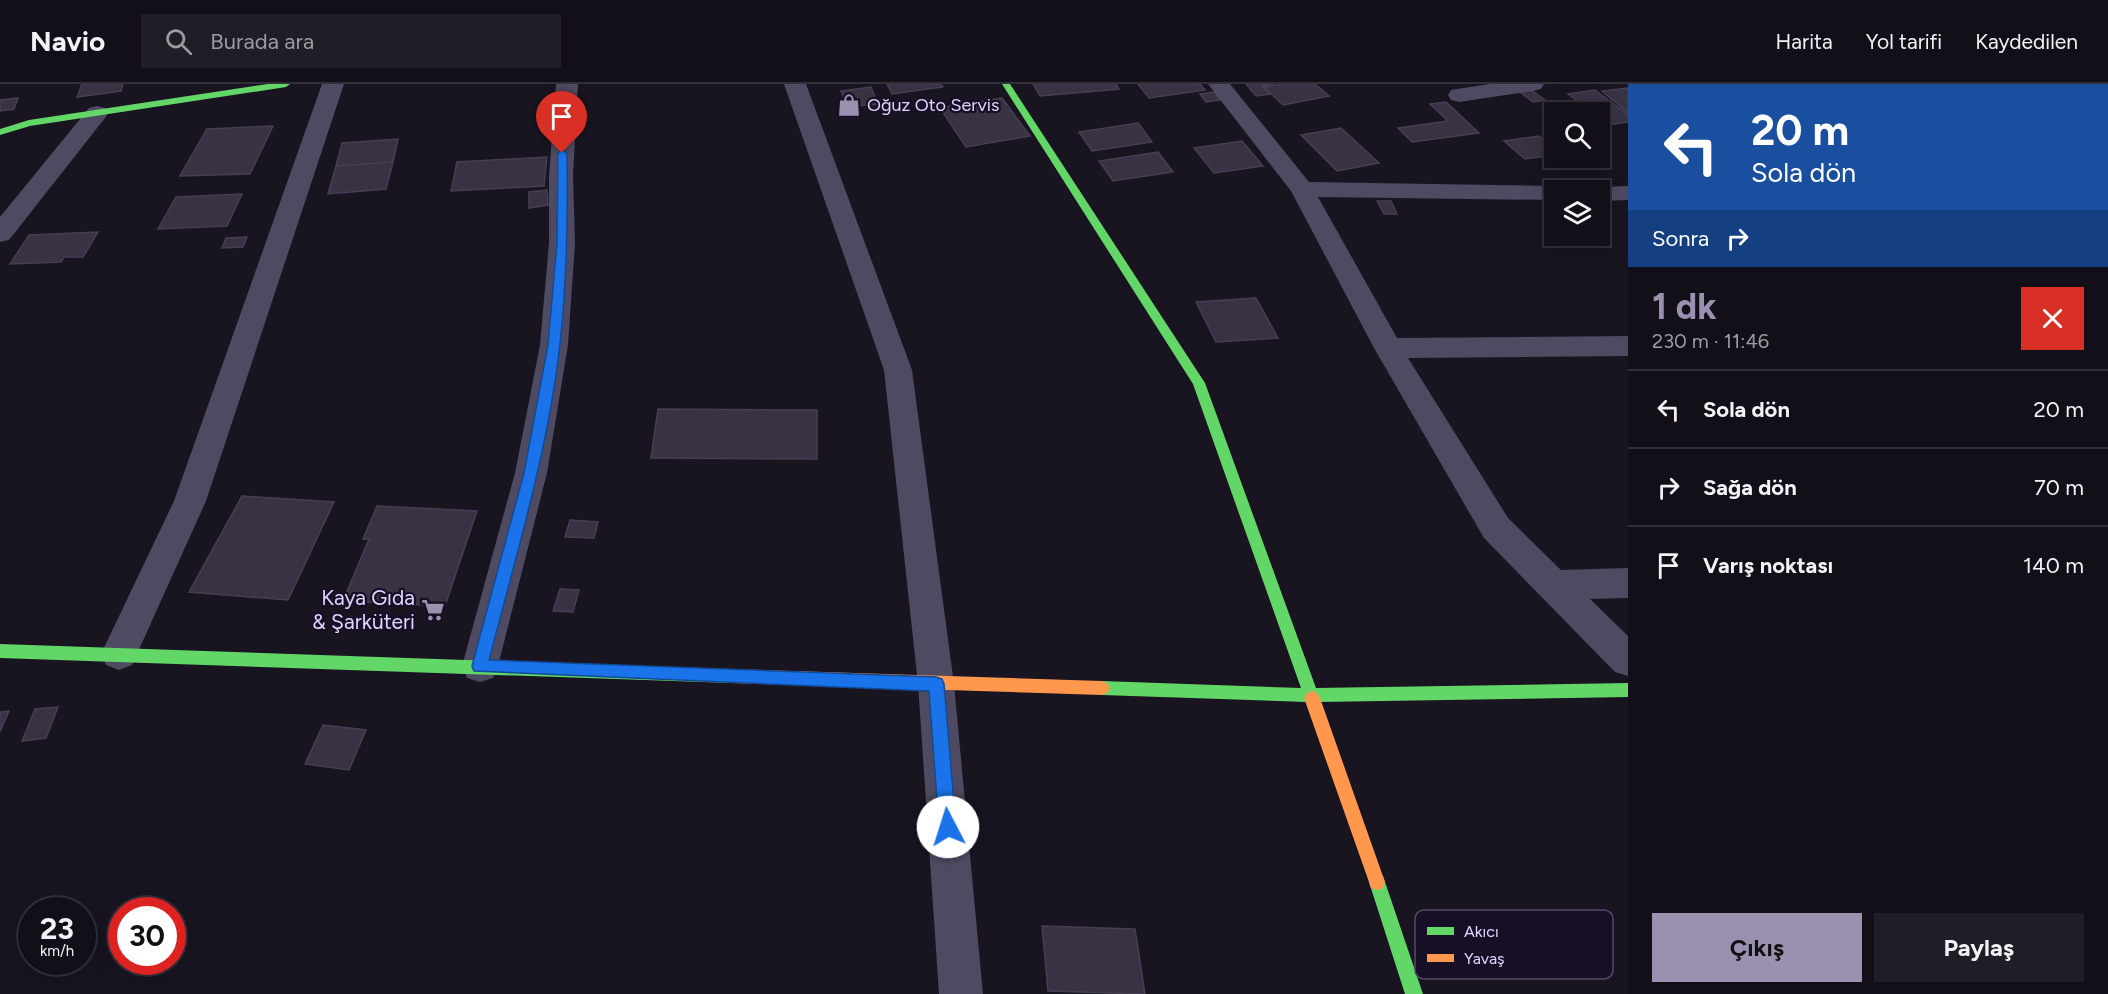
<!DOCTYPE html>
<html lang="tr">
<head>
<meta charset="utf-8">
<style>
  body { margin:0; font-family:Figtree,sans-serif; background:#1f1d25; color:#f1f3f6; height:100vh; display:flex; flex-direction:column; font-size:22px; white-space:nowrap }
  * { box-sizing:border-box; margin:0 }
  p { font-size:20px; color:#9c9ca2 }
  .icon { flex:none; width:33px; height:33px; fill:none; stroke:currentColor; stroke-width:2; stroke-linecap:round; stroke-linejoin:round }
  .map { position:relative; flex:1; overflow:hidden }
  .drawer { display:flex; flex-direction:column; background:#120f18; width:480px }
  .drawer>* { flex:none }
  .top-card { background:#1a4fa0; color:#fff; overflow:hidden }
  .buttons { position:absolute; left:1544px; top:18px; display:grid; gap:12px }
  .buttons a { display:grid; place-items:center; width:66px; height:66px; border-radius:0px; background:#120f18; box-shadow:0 6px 24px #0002,0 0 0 2px #312f37; font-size:30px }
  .speed { position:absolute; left:18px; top:813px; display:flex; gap:12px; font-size:30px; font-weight:700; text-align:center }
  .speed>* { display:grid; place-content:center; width:78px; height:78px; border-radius:50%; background:#120f18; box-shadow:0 6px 24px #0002,0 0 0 2px #312f37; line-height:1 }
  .speed small { font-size:15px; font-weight:400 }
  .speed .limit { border:9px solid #d22; background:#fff; color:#111 }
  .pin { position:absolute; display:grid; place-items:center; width:51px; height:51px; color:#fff; margin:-62px -26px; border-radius:50% 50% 50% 0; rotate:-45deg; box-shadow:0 0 6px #0007 }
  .pin .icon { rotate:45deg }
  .me { position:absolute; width:66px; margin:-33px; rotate:355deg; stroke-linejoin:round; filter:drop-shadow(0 0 4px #0008) }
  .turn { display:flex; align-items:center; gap:21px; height:126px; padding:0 24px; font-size:27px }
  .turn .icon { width:78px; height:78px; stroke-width:2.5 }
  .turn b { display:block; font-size:42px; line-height:51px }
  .then { display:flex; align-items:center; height:57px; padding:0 24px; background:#0003; gap:12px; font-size:22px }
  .round { display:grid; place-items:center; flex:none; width:63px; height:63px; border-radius:0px; background:#1f1d25 }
  .summary { display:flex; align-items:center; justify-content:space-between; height:102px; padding:0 24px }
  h1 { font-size:36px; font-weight:700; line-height:45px; color:#9a91b0 }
  .primary-button { display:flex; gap:12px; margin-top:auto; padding:12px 24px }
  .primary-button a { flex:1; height:69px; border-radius:0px; background:#9a91b0; color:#111; font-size:24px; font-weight:700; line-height:69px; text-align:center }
  .primary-button a+a { background:#1f1d25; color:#f1f3f6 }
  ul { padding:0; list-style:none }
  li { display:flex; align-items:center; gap:18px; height:78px; padding:0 24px; border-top:2px solid #312f37 }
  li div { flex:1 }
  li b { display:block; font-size:22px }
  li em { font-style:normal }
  header { display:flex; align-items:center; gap:36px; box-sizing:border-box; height:84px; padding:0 30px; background:#120f18; border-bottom:2px solid #312f37 }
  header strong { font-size:28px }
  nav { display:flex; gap:33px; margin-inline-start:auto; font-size:21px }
  .search { width:420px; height:54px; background:#1f1d25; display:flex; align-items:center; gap:15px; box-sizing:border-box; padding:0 21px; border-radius:0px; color:#9c9ca2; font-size:22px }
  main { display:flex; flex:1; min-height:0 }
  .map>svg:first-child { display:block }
  .building { fill:#383242; stroke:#463f54; stroke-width:1.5 }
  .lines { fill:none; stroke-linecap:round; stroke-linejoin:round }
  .street { fill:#4e4a61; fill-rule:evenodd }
  .fast { fill:#63d668; fill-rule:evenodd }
  .slow { fill:#ff974d; fill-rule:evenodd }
  .route { fill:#1a73e8; stroke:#114b97; stroke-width:1.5 }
  .labels { text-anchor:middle; stroke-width:4.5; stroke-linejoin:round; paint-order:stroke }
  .far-poi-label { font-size:18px; fill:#e0d4fe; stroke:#170f25; text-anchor:start }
  .poi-label { font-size:21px; fill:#e0d4fe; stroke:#170f25; text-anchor:end }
  .key { fill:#170f25; stroke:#534a66; stroke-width:1.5 }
  .key-label { font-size:16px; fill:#e0d4fe }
</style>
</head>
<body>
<header>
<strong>Navio</strong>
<div class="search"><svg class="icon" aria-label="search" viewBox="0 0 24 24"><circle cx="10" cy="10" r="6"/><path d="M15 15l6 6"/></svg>Burada ara</div>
<nav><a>Harita</a><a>Yol tarifi</a><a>Kaydedilen</a></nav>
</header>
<main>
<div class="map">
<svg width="1628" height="910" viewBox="0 0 1628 910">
  <rect width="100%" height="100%" fill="#181420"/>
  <path class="building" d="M 82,0 L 123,0 L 121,7 L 77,13 Z
    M 887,0 L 941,0 L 943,3 L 892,10 Z
    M 1033,0 L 1116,0 L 1119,5 L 1040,12 Z
    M 1138,0 L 1200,0 L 1205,6 L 1149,14 Z
    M 1246,0 L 1274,0 L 1262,2 L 1270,10 L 1256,12 Z
    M 1283,0 L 1315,0 L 1329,12 L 1283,21 L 1264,3 Z
    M 871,3 L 878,20 L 847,23 L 841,7 Z
    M 1628,4 L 1628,29 L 1602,7 Z
    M 1531,6 L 1545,16 L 1533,18 L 1520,8 Z
    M 1595,6 L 1628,31 L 1628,38 L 1608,41 L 1599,34 L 1599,28 L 1592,28 L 1568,10 Z
    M 1214,8 L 1220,16 L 1206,18 L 1200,10 Z
    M 18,14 L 14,25 L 0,27 L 0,16 Z
    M 1002,14 L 1030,52 L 966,63 L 940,24 Z
    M 1446,18 L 1479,49 L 1412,58 L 1398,44 L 1448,37 L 1430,20 Z
    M 1138,39 L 1152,58 L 1092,67 L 1079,48 Z
    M 273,42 L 250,90 L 180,92 L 207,45 Z
    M 1341,44 L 1379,79 L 1337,87 L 1301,51 Z
    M 1539,52 L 1550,61 L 1542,62 L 1553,71 L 1525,75 L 1504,57 Z
    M 398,55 L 393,78 L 336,82 L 342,59 Z
    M 1242,57 L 1263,82 L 1214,89 L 1194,64 Z
    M 1158,68 L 1173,88 L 1113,97 L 1099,77 Z
    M 547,73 L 544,102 L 451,107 L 457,78 Z
    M 393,78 L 386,105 L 328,110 L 336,82 Z
    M 547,106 L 548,121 L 529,124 L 529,108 Z
    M 242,110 L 227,142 L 158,145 L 176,113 Z
    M 1377,117 L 1391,117 L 1397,130 L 1384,130 Z
    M 98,148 L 83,173 L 64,173 L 61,178 L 10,180 L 29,151 Z
    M 247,153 L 243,163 L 222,164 L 226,154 Z
    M 1256,214 L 1278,254 L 1216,258 L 1196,218 Z
    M 658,325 L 817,326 L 817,375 L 651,374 Z
    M 242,412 L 334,418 L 288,516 L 189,508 Z
    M 377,422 L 477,427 L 445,522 L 343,517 L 369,455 L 363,455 Z
    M 570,436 L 598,438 L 594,454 L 565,453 Z
    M 560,505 L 579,506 L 573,528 L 553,527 Z
    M 58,623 L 46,654 L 22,657 L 35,625 Z
    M 9,627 L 0,648 L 0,628 Z
    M 323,641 L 366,646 L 349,686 L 305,680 Z
    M 1042,842 L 1135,845 L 1145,910 L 1048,907 Z"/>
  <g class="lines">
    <path class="street" d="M 322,0 L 344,0 L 206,417 L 132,581 L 119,586 L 106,581 L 101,570 L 174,417 Z
      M 556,0 L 578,0 L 573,92 L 575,159 L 568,261 L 547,389 L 498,582 L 493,594 L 480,598 L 467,594 L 462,582 L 515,389 L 540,261 L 549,159 L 549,92 Z
      M 784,0 L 806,0 L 912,286 L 954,600 L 983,910 L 939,910 L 918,600 L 884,286 Z
      M 1208,0 L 1230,0 L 1309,98 L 1554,102 L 1563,104 L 1565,106 L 1554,106 L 1554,116 L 1318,113 L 1397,254 L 1628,252 L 1628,272 L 1408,274 L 1508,434 L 1561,486 L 1628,484 L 1628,514 L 1590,515 L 1628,552 L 1628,592 L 1615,588 L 1484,454 L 1374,264 L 1291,107 Z
      M 1489,0 L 1544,0 L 1541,5 L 1533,7 L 1459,18 L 1451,16 L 1448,11 L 1451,6 Z
      M 97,22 L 105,24 L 108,29 L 105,34 L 9,156 L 0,158 L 0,133 L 89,24 Z
      M 1628,102 L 1628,116 L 1599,117 L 1599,106 L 1589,106 L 1599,103 Z"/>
    <path class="fast" d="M 268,0 L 290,0 L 286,3 L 30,42 L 0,51 L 0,45 L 29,36 Z
      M 1002,0 L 1010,0 L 1205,299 L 1316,604 L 1628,599 L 1628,613 L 1318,618 L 1312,621 L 1306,618 L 1102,611 L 1097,609 L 1094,604 L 1097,599 L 1102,597 L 1301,604 L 1193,300 Z
      M 0,560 L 731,585 L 736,587 L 738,592 L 736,597 L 731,599 L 0,574 Z
      M 1377,790 L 1383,792 L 1385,798 L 1423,910 L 1405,910 L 1369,798 L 1371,792 Z"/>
    <path class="slow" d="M 731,585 L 1102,597 L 1107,599 L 1110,604 L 1107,609 L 1102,611 L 731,599 L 726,597 L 724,592 L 726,587 Z
      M 1312,607 L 1317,609 L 1320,614 L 1385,798 L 1383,804 L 1377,806 L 1371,804 L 1369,798 L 1304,614 L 1307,609 Z"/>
  </g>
  <path class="route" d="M 562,66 L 567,69 C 568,133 567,196 560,260 C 548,367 516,472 489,576 L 936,593 L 942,595 L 944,600 L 956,743 L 954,749 L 948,751 L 942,749 L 939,743 L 929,607 L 474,587 L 472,582 L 524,389 L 548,261 L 557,159 L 558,69 Z"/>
  <defs>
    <g id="shop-bare" transform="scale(1.8)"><path d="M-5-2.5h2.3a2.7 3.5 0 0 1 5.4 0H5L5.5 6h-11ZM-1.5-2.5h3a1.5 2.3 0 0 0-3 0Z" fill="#9a91b0" stroke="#170f25" stroke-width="2.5" paint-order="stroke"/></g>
    <g id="supermarket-bare" transform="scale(1.8)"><path d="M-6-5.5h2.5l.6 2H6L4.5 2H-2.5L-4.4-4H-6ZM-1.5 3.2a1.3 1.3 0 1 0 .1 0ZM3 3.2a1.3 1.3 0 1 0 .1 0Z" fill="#9a91b0" stroke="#170f25" stroke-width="2.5" paint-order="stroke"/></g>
  </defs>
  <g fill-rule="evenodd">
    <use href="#shop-bare" x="849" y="21"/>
    <use href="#supermarket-bare" x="433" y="526"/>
  </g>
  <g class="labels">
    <g class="far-poi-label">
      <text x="867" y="27">Oğuz Oto Servis</text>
    </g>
    <g class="poi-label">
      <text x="415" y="521">Kaya Gıda<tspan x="415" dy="24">&amp; Şarküteri</tspan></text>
    </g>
  </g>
  <rect x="1415" y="826" width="198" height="69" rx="9" class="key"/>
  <rect x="1427" y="843" width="27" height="8" fill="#63d668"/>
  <rect x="1427" y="870" width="27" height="8" fill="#ff974d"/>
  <g class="key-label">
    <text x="1464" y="853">Akıcı</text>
    <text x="1464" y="880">Yavaş</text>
  </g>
</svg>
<div class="buttons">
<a><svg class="icon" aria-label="search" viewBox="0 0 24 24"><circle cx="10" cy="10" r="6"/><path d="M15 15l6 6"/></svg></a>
<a><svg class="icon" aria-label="layers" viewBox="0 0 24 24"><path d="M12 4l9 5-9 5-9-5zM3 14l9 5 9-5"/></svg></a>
</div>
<div class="speed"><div>23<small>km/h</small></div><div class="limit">30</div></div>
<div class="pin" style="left:562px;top:69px;background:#d93025"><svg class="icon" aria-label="arrive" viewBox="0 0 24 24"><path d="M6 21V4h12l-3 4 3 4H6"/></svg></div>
<svg class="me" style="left:948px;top:743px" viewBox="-20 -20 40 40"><circle r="19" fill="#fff"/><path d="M0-13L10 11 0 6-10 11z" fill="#1a73e8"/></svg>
</div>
<section class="drawer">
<div class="top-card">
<div class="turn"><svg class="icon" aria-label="left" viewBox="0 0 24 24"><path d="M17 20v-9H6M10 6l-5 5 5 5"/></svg><div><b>20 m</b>Sola dön</div></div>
<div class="then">Sonra<svg class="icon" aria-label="right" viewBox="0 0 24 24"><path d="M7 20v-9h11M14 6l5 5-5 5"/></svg></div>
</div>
<div class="summary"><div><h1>1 dk</h1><p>230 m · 11:46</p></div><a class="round" style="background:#d93025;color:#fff"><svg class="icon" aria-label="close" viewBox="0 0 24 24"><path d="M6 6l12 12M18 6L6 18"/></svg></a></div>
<ul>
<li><svg class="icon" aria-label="left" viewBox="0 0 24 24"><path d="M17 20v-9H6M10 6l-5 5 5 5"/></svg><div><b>Sola dön</b></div><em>20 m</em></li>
<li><svg class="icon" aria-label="right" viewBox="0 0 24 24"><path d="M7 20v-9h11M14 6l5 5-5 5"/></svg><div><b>Sağa dön</b></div><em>70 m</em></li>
<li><svg class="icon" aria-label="arrive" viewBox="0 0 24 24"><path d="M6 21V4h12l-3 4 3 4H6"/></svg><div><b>Varış noktası</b></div><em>140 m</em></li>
</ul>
<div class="primary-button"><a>Çıkış</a><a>Paylaş</a></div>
</section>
</main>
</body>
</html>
